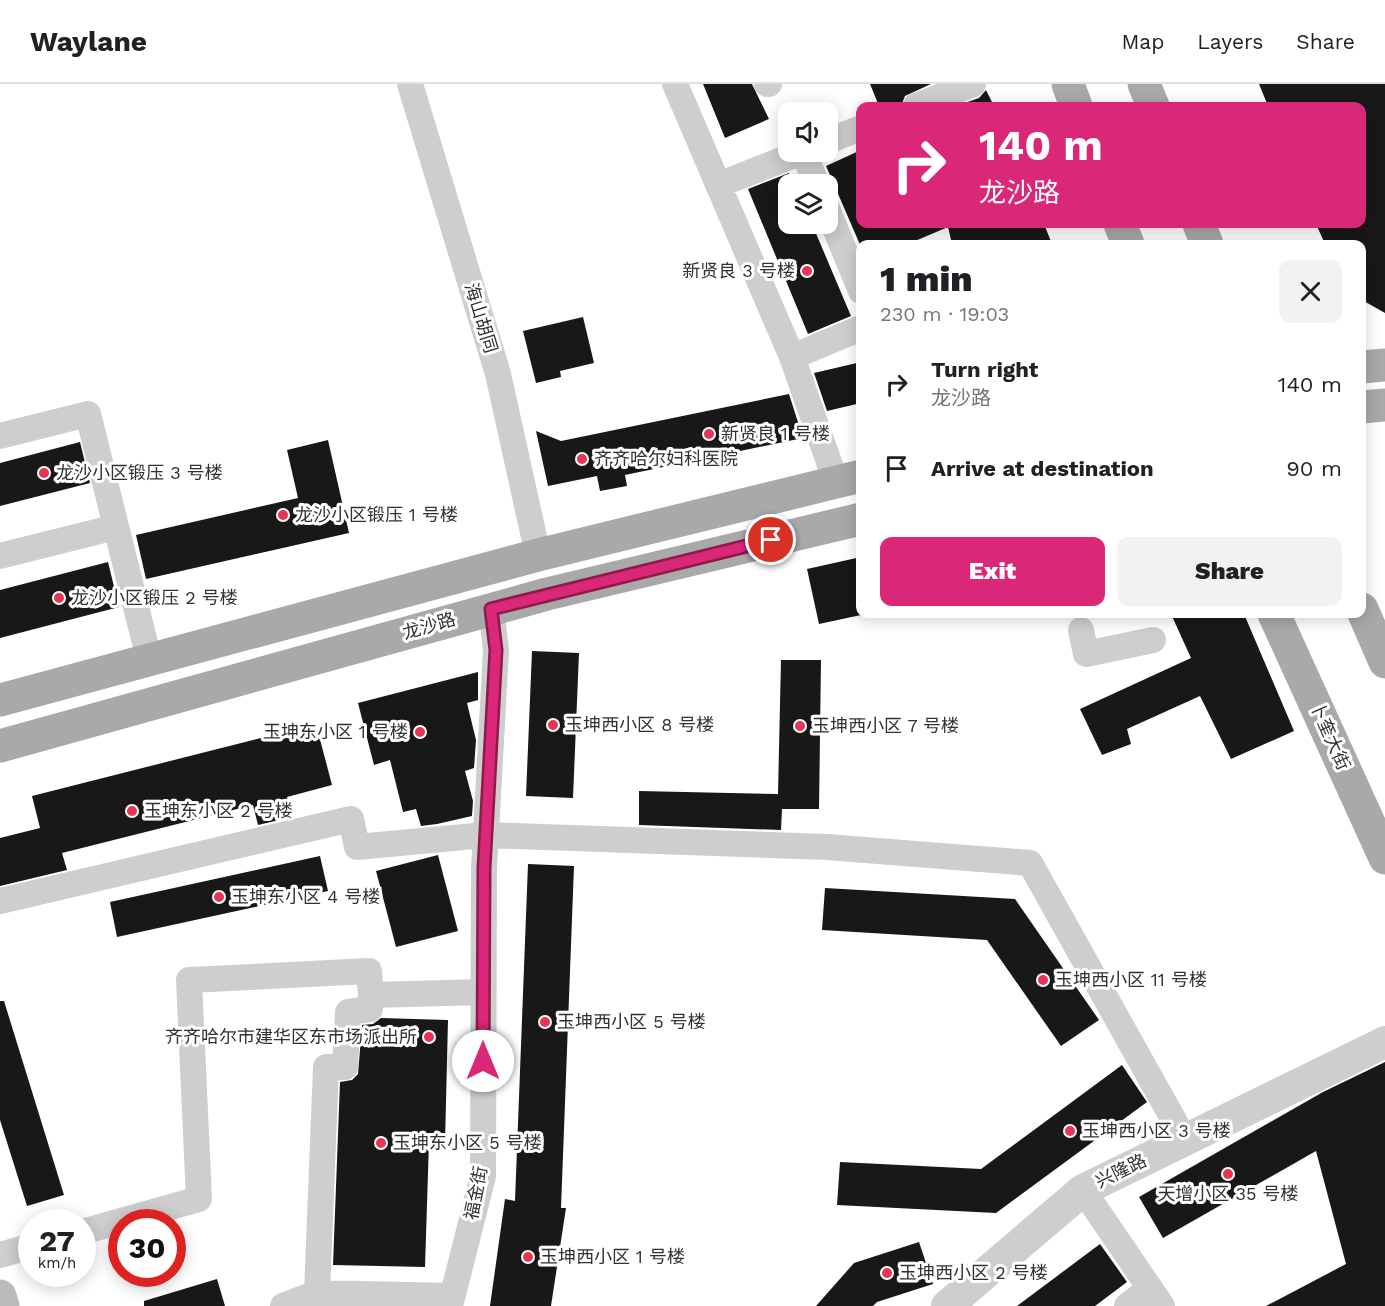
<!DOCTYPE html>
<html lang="en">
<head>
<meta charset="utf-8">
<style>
  body { margin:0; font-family:"Work Sans","Noto Sans SC",sans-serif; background:#f2f2f2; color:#202124; height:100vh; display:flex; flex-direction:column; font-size:22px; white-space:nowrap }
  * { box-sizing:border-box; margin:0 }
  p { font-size:20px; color:#757577 }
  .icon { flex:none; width:33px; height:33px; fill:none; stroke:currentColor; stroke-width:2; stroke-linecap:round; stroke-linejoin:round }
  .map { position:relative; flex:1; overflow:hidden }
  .details { position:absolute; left:856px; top:156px; width:510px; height:378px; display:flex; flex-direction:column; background:#fff; border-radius:12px; box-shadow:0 3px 15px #0003 }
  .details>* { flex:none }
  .hud { position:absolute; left:856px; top:18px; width:510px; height:126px; border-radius:12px; box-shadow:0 3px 15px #0003; background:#db2777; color:#fff; overflow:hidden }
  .fabs { position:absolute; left:778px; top:18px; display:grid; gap:12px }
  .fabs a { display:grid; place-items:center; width:60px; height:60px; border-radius:12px; background:#fff; box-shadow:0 3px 15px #0003; font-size:30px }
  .speed { position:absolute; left:18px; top:1125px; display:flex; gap:12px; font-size:30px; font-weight:700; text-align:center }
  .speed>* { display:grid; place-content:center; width:78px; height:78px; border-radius:50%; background:#fff; box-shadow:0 3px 15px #0003; line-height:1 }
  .speed small { font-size:15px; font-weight:400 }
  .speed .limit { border:9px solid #d22; background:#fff; color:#111 }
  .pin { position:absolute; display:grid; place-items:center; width:51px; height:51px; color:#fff; margin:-26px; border:3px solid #fff; border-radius:50%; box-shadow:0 2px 6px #0007 }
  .me { position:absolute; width:66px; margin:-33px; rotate:0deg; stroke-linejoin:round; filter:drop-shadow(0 0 4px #0008) }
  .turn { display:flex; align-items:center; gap:21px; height:126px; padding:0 24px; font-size:27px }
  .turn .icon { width:78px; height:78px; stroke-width:2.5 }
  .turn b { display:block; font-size:42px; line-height:51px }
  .round { display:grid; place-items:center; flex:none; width:63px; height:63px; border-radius:12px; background:#f2f2f2 }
  .summary { display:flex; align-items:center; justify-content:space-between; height:102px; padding:0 24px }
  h1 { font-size:36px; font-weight:800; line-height:45px }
  .cta { display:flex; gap:12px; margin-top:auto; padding:12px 24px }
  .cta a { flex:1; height:69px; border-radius:12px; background:#db2777; color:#fff; font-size:24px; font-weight:800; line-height:69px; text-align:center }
  .cta a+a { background:#f2f2f2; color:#202124 }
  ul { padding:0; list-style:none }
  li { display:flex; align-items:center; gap:18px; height:84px; padding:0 24px }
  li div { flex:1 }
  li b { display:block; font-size:22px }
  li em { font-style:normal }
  header { display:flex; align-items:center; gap:36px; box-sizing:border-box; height:84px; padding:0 30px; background:#fff; border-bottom:2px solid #e0e0e0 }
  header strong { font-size:28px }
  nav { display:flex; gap:33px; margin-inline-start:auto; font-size:21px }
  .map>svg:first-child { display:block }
  .building { fill:#181818 }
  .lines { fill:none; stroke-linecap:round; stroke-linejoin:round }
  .minor { stroke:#cecece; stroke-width:26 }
  .tertiary { stroke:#cecece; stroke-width:32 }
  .secondary { stroke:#bbb; stroke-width:33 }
  .primary { stroke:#a9a9a9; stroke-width:33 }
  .route-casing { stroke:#8e194d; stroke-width:15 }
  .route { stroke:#db2777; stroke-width:10 }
  .poi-dot { fill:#e53552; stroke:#fff; stroke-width:2 }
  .labels { text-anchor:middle; stroke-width:6; stroke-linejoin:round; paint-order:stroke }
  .poi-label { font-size:18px; fill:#313131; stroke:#fff; text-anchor:start }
  .street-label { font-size:18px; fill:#313131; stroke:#fff }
</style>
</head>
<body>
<header>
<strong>Waylane</strong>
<nav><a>Map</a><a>Layers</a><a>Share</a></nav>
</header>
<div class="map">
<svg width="1385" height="1222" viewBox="0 0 1385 1222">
  <rect width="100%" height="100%" fill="#fff"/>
  <path class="building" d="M 703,0 L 752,0 L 769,35 L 725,54 Z
    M 870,0 L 931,0 L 905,12 L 901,22 L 879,22 Z
    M 1259,0 L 1385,0 L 1385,229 L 1362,216 L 1362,160 L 1325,160 L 1316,140 L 1362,140 L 1362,22 L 1268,22 Z
    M 986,6 L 994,22 L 956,22 L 979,14 Z
    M 861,66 L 861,140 L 1044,140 L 1052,160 L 952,160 L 948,143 L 908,160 L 861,160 L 861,163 L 826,82 Z
    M 789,89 L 789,140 L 812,140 L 851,232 L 808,250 L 748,105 Z
    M 583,233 L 594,279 L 560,287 L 561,293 L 536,299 L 523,247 Z
    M 861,278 L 861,319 L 827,327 L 814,289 Z
    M 789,310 L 803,354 L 625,391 L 627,402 L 600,407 L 597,392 L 548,402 L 536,347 L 561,357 Z
    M 328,356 L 349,449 L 146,495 L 136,451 L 298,414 L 287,366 Z
    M 80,358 L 90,399 L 0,422 L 0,379 Z
    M 861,473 L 861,531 L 819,540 L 807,485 Z
    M 108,478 L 119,523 L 0,554 L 0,506 Z
    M 1171,530 L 1244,530 L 1294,647 L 1231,675 L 1200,612 L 1127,645 L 1131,660 L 1102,671 L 1080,625 L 1191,574 Z
    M 532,567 L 579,569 L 573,714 L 526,712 Z
    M 781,576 L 821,576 L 819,725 L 782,725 L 781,746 L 639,741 L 639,707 L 778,710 Z
    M 478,588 L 478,616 L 467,619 L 476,656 L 474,684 L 465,687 L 473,717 L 472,732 L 437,740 L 421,742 L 416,725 L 403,728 L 390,676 L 374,681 L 358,619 Z
    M 316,640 L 332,701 L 287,713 L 292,733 L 258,741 L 253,721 L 62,769 L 67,786 L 0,802 L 0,754 L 40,744 L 32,712 Z
    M 438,771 L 458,847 L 396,863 L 376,787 Z
    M 320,772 L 328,807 L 117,853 L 110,818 Z
    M 528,780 L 574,782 L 561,1124 L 566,1124 L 551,1222 L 490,1222 L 505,1115 L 515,1117 Z
    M 825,804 L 1015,815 L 1099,936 L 1061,962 L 987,856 L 822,846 Z
    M 0,917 L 4,917 L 64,1111 L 27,1122 L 0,1036 Z
    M 381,934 L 448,936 L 445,1059 L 429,1058 L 425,1183 L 333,1181 L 340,998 L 352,996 L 358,990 L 362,941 L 373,940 Z
    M 1385,978 L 1385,1222 L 1266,1222 L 1346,1180 L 1316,1067 L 1163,1154 L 1139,1113 L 1323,1008 Z
    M 1122,981 L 1147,1018 L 996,1129 L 837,1121 L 840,1078 L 981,1085 Z
    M 919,1158 L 933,1200 L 877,1218 L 873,1222 L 816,1222 L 854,1179 Z
    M 1100,1160 L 1127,1198 L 1095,1222 L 1017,1222 Z
    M 217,1195 L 225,1222 L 144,1222 L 144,1217 Z"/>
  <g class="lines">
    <path class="minor" d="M 410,0 L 498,290 L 538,471
      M 675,0 L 792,273 L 836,398
      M 767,0 L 769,0
      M 916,22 L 973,0
      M 828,57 L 861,44
      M 803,68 L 817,100
      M 718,101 L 802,68
      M 828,127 L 861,207
      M 792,273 L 861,244
      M 0,352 L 88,330 L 149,575
      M 0,472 L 116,443
      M 1081,546 L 1086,570 L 1153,556
      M 0,817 L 351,735 L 357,763 L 485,751 L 827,763 L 1030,779 L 1185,1056
      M 1083,1106 L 1162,1222
      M 82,1148 L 199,1115 L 189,896 L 369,887 L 371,911
      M 0,1171 L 32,1162
      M 452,1212 L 317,1209 L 326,983 L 345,983 L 348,928 L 370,925 L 371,911 L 483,908
      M 283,1222 L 317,1209 L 321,1222
      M 450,1222 L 483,1092 L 484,784 L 496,566 L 491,525
      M 1127,1222 L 1150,1204"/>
    <path class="tertiary" d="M 947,1222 L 1083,1106 L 1385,958"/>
    <path class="secondary" d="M 0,1212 L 3,1222"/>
    <path class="primary" d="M 1068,0 L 1076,22
      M 1144,0 L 1153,22
      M 1120,140 L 1128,160
      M 1199,140 L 1207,160
      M 1362,283 L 1385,281
      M 1362,323 L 1385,321
      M 1362,525 L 1385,578
      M 1274,530 L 1385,774
      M 0,616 L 538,471 L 861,392
      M 0,662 L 547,510 L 861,435"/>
  </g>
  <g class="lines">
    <g class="route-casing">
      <path id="route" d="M 483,977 L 484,784 L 496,566 L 491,525 L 771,456"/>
    </g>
    <use href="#route" class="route"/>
  </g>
  <g class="poi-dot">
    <circle cx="807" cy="187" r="6"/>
    <circle cx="709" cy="350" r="6"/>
    <circle cx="582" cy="375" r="6"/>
    <circle cx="44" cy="389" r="6"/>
    <circle cx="283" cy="431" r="6"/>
    <circle cx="59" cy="514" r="6"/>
    <circle cx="553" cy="641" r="6"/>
    <circle cx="800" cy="642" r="6"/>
    <circle cx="420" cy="648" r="6"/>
    <circle cx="132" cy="727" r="6"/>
    <circle cx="219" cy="813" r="6"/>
    <circle cx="1043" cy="896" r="6"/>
    <circle cx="545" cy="938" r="6"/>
    <circle cx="429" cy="953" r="6"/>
    <circle cx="1070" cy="1047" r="6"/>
    <circle cx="381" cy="1059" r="6"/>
    <circle cx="1228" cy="1090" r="6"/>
    <circle cx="528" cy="1173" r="6"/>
    <circle cx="887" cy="1189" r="6"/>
  </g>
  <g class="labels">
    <g class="poi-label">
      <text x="795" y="193" text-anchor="end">新贤良 3 号楼</text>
      <text x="721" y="356">新贤良 1 号楼</text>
      <text x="594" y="381">齐齐哈尔妇科医院</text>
      <text x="56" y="395">龙沙小区锻压 3 号楼</text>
      <text x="295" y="437">龙沙小区锻压 1 号楼</text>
      <text x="71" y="520">龙沙小区锻压 2 号楼</text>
      <text x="565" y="647">玉坤西小区 8 号楼</text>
      <text x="812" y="648">玉坤西小区 7 号楼</text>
      <text x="408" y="654" text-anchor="end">玉坤东小区 1 号楼</text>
      <text x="144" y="733">玉坤东小区 2 号楼</text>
      <text x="231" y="819">玉坤东小区 4 号楼</text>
      <text x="1055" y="902">玉坤西小区 11 号楼</text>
      <text x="557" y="944">玉坤西小区 5 号楼</text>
      <text x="417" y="959" text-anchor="end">齐齐哈尔市建华区东市场派出所</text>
      <text x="1082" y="1053">玉坤西小区 3 号楼</text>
      <text x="393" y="1065">玉坤东小区 5 号楼</text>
      <text x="1228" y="1116" text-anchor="middle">天增小区 35 号楼</text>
      <text x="540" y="1179">玉坤西小区 1 号楼</text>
      <text x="899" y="1195">玉坤西小区 2 号楼</text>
    </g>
    <g class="street-label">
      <text transform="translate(481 234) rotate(73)" y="6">海山胡同</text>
      <text transform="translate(429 542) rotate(-16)" y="6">龙沙路</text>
      <text transform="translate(1330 652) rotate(66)" y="6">卜奎大街</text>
      <text transform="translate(1121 1087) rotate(-26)" y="6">兴隆路</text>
      <text transform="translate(476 1109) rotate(-79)" y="6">福金街</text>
    </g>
  </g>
</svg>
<div class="fabs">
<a><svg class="icon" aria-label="sound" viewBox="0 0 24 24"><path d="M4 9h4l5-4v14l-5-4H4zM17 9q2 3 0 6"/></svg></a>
<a><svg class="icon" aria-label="layers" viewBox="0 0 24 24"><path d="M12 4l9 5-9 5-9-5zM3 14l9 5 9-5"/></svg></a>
</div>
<div class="speed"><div>27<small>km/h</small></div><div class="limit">30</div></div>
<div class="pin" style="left:771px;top:456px;background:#d93025"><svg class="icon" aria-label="arrive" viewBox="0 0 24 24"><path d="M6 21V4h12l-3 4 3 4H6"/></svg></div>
<svg class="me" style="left:483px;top:977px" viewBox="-20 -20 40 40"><circle r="19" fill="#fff"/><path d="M0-13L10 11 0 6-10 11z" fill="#db2777"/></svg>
<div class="hud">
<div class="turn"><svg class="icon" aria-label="right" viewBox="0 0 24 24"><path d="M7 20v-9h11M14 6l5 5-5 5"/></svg><div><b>140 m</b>龙沙路</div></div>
</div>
<section class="details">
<div class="summary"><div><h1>1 min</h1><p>230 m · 19:03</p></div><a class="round"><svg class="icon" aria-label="close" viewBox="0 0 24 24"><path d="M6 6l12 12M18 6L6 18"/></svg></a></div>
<ul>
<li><svg class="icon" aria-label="right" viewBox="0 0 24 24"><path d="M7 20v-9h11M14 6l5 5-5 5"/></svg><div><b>Turn right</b><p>龙沙路</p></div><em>140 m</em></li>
<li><svg class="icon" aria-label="arrive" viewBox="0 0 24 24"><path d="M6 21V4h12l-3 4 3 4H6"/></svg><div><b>Arrive at destination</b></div><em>90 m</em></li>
</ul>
<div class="cta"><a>Exit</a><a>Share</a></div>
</section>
</div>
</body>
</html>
